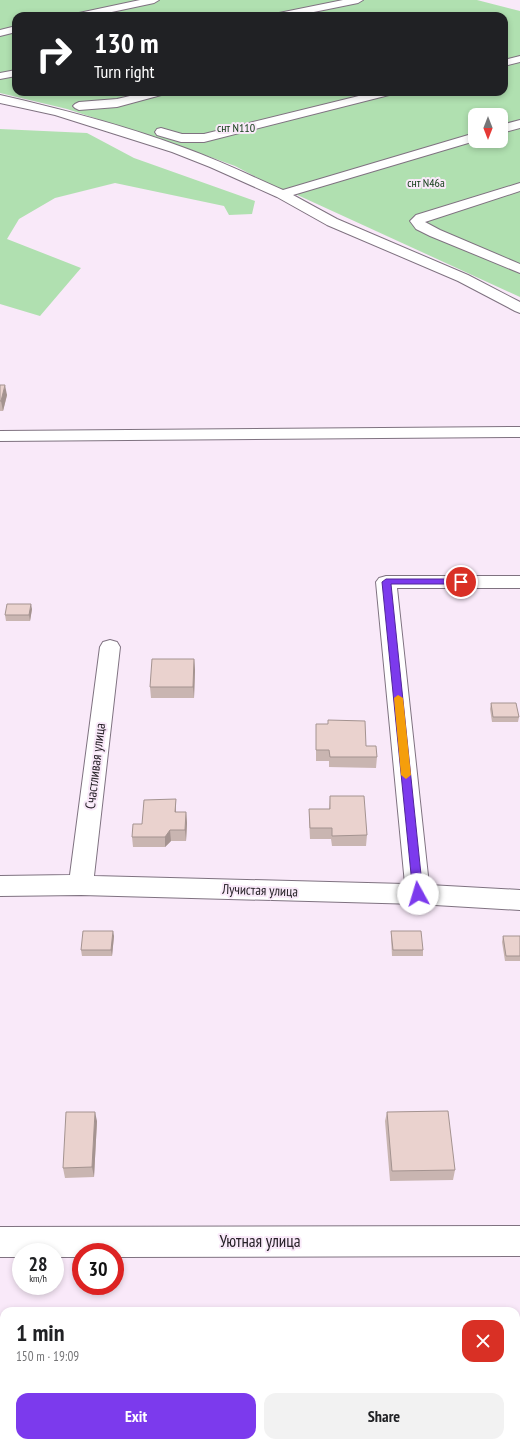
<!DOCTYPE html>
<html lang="en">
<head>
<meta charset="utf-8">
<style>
  body { margin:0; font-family:"PT Sans Narrow",sans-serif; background:#f2f2f2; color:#202124; height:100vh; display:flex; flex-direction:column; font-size:15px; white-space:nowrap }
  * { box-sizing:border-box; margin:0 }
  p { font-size:13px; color:#757577 }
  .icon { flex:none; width:22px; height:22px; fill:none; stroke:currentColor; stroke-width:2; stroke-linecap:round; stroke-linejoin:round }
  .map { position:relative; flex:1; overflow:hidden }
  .panel { position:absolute; left:0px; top:1307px; width:520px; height:140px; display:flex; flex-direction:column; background:#fff; border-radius:12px 12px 0 0; box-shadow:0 2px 6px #0003 }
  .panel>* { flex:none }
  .top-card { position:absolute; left:12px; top:12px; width:496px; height:84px; border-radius:12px; box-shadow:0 2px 6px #0003; background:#202124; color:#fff; overflow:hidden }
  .needle { width:26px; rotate:180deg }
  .buttons { position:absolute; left:468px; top:108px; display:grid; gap:8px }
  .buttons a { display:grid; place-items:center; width:40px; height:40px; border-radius:8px; background:#fff; box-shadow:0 2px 6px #0003; font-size:20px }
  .speed { position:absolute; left:12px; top:1243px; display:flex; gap:8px; font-size:20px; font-weight:700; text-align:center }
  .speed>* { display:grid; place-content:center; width:52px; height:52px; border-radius:50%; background:#fff; box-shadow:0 2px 6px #0003; line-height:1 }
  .speed small { font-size:10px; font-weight:400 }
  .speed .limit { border:6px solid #d22; background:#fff; color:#111 }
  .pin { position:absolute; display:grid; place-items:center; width:34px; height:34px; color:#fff; margin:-17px; border:2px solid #fff; border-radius:50%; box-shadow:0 1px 4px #0007 }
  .me { position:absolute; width:44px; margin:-22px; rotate:354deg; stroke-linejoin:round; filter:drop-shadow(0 0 3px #0008) }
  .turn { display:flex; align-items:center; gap:14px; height:84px; padding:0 16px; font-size:18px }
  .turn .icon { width:52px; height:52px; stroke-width:2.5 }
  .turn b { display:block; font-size:28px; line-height:34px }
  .round { display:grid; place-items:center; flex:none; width:42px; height:42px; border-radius:12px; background:#f2f2f2 }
  .overview { display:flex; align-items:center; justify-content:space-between; height:68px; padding:0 16px }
  h1 { font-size:24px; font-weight:600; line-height:30px }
  .button { display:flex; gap:8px; margin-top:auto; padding:8px 16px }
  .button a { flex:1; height:46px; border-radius:12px; background:#7c3aed; color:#fff; font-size:16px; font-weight:600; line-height:46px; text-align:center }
  .button a+a { background:#f2f2f2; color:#202124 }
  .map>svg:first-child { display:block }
  .green { fill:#b0e0b0; fill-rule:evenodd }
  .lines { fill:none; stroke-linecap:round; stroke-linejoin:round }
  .minor-casing { stroke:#7f7280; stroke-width:2 }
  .minor { fill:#fff; fill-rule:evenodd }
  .wall { fill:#c9b5b1 }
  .shaded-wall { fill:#a49390 }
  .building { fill:#ead2ce; stroke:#a49390 }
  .route { fill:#7c3aed; stroke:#51269a }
  .slow { fill:#f59e0b }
  .labels { text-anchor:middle; stroke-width:4; stroke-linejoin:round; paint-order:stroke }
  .far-park-label { font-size:12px; fill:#103b14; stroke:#f9e9f9 }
  .street-label { font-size:14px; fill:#272228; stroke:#f9e9f9 }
  .near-street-label { font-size:17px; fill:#272228; stroke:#f9e9f9 }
</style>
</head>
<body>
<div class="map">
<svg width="520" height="1447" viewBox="0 0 520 1447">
  <rect width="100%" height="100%" fill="#f9e9f9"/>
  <path class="green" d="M 0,0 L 477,0 L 520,11 L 520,297 L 293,193 L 277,188 L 235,166 L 177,145 L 67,109 L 0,93 ZM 16,16 L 504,16 L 504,92 L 16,92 ZM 475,115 L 501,115 L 501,141 L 475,141 Z
    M 0,129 L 87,133 L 134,158 L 255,201 L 252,214 L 229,215 L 224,206 L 115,183 L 55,198 L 19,219 L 7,239 L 81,268 L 40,316 L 0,304 Z"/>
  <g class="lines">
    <g class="minor-casing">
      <path id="minor" d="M 140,0 L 159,0 L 154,3 L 93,16 L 74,16 L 79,13 Z
        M 343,0 L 363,0 L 358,3 L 294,16 L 274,16 L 279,13 Z
        M 16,26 L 16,32 L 0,36 L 0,30 Z
        M 520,56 L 520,62 L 504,66 L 504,60 Z
        M 16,70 L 16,76 L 0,79 L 0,73 Z
        M 147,92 L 167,92 L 165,94 L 117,107 L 79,110 L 75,108 L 73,106 L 75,104 L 79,102 L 117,99 Z
        M 375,92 L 395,92 L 393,94 L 204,142 L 181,142 L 157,135 L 155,132 L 157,129 L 161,128 L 182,134 L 204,134 Z
        M 0,95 C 61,109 123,125 182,147 C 216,159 249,175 283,190 L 475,133 L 475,141 L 293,195 L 337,219 L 468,275 L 520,302 L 520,313 L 515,311 L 458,281 L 327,225 L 277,197 L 210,167 L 172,152 L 55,115 L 0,103 Z
        M 520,120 L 520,128 L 501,133 L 501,125 Z
        M 520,183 L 520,191 L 425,222 L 440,230 L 520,264 L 520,273 L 430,236 L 416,229 L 410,221 L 416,215 Z
        M 520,427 L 520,437 L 0,441 L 0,431 Z
        M 386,576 L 520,576 L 520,588 L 397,588 L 429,885 L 520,890 L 520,910 L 418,904 L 81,895 L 0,896 L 0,876 L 70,875 L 100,647 L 103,642 L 110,640 L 117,642 L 120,647 L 94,876 L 405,884 L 376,582 L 379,578 Z
        M 520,1226 L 520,1256 L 115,1257 L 115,1252 L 81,1252 L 81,1257 L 55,1257 L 55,1252 L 21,1252 L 21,1257 L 0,1257 L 0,1227 Z"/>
    </g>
    <use href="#minor" class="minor"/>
  </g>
  <path class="wall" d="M 0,385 L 7,395 L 3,411 L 0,411 Z
    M 32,609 L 30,621 L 6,621 L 5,615 Z
    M 194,659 L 195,670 L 194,698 L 151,698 L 150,687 Z
    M 491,703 L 519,717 L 518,722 L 492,722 L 490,709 Z
    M 316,724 L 366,746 L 377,757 L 376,768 L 329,767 L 329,761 L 316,761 Z
    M 330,796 L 367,835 L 366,846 L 332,846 L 331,839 L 310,839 L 309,820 L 309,809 L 329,809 Z
    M 176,799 L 176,812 L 186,812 L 187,823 L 186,841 L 171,841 L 165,847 L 133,847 L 132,837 Z
    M 391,931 L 423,950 L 423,956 L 392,956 L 391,937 Z
    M 114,936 L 112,956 L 82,956 L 81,950 Z
    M 503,936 L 520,936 L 520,961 L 505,961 L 502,942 Z
    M 387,1112 L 455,1170 L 453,1180 L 390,1181 L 385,1121 Z
    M 97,1121 L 94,1177 L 65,1178 L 63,1168 Z"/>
  <path class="shaded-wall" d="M 5,385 L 7,395 L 3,411 L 1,401 Z
    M 31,604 L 32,609 L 30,621 L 29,615 Z
    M 194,659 L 195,670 L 194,698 L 193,687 Z
    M 176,799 L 176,823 L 175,812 Z
    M 186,812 L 187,823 L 186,841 L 185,830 Z
    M 170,830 L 171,841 L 165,847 L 165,837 Z
    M 113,931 L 114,936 L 112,956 L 111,950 Z
    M 95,1112 L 97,1121 L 94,1177 L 92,1167 Z
    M 4,1329 L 4,1363 L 0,1395 L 0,1363 Z"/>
  <path class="building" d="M 0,385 L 5,385 L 1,401 L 0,401 Z
    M 7,604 L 31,604 L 29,615 L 5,615 Z
    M 152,659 L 194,659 L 193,687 L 150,687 Z
    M 491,703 L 516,703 L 519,717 L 493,717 Z
    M 328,720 L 365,721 L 366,746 L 376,746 L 377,757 L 330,757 L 329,750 L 316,750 L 316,724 L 328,724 Z
    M 330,796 L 364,796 L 367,835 L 332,836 L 332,828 L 310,828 L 309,809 L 330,809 Z
    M 176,799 L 175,812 L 186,812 L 185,830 L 170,830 L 165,837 L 132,837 L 133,824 L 142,824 L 144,800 Z
    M 83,931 L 113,931 L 111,950 L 81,950 Z
    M 391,931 L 421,931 L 423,950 L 393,950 Z
    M 503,936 L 520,936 L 520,956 L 506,956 Z
    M 448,1111 L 455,1170 L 392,1171 L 387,1112 Z
    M 66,1112 L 95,1112 L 92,1167 L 63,1168 Z
    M 0,1320 L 4,1320 L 4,1329 L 0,1363 Z"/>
  <path class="route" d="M 386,579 L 461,579 L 465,582 L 461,584 L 391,584 L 423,894 L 421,897 L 414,897 L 413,894 L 382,582 Z"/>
  <path class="slow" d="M 398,695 L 403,698 L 411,775 L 406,779 L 401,775 L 394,698 Z"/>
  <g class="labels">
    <g class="far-park-label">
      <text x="236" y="132">снт N110</text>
      <text x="426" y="187">снт N46а</text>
    </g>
    <g class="street-label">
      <text transform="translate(95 766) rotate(-83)" y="5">Счастливая улица</text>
      <text transform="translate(260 890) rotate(2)" y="5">Лучистая улица</text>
    </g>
    <g class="near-street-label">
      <text x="260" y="1247">Уютная улица</text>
    </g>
  </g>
</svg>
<div class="buttons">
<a><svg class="needle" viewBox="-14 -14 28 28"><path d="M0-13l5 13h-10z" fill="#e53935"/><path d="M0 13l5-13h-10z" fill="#757577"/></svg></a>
</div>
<div class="speed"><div>28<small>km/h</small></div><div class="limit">30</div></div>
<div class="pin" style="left:461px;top:582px;background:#d93025"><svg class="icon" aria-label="arrive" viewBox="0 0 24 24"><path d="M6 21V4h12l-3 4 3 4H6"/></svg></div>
<svg class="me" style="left:418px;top:894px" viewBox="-20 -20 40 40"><circle r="19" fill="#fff"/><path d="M0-13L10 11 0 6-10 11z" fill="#7c3aed"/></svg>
<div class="top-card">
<div class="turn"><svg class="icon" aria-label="right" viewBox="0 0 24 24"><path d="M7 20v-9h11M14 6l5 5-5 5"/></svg><div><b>130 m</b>Turn right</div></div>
</div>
<section class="panel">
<div class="overview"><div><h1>1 min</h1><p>150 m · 19:09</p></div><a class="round" style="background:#d93025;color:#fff"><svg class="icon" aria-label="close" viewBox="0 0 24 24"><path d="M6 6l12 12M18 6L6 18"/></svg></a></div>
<div class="button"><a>Exit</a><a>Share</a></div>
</section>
</div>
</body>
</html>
